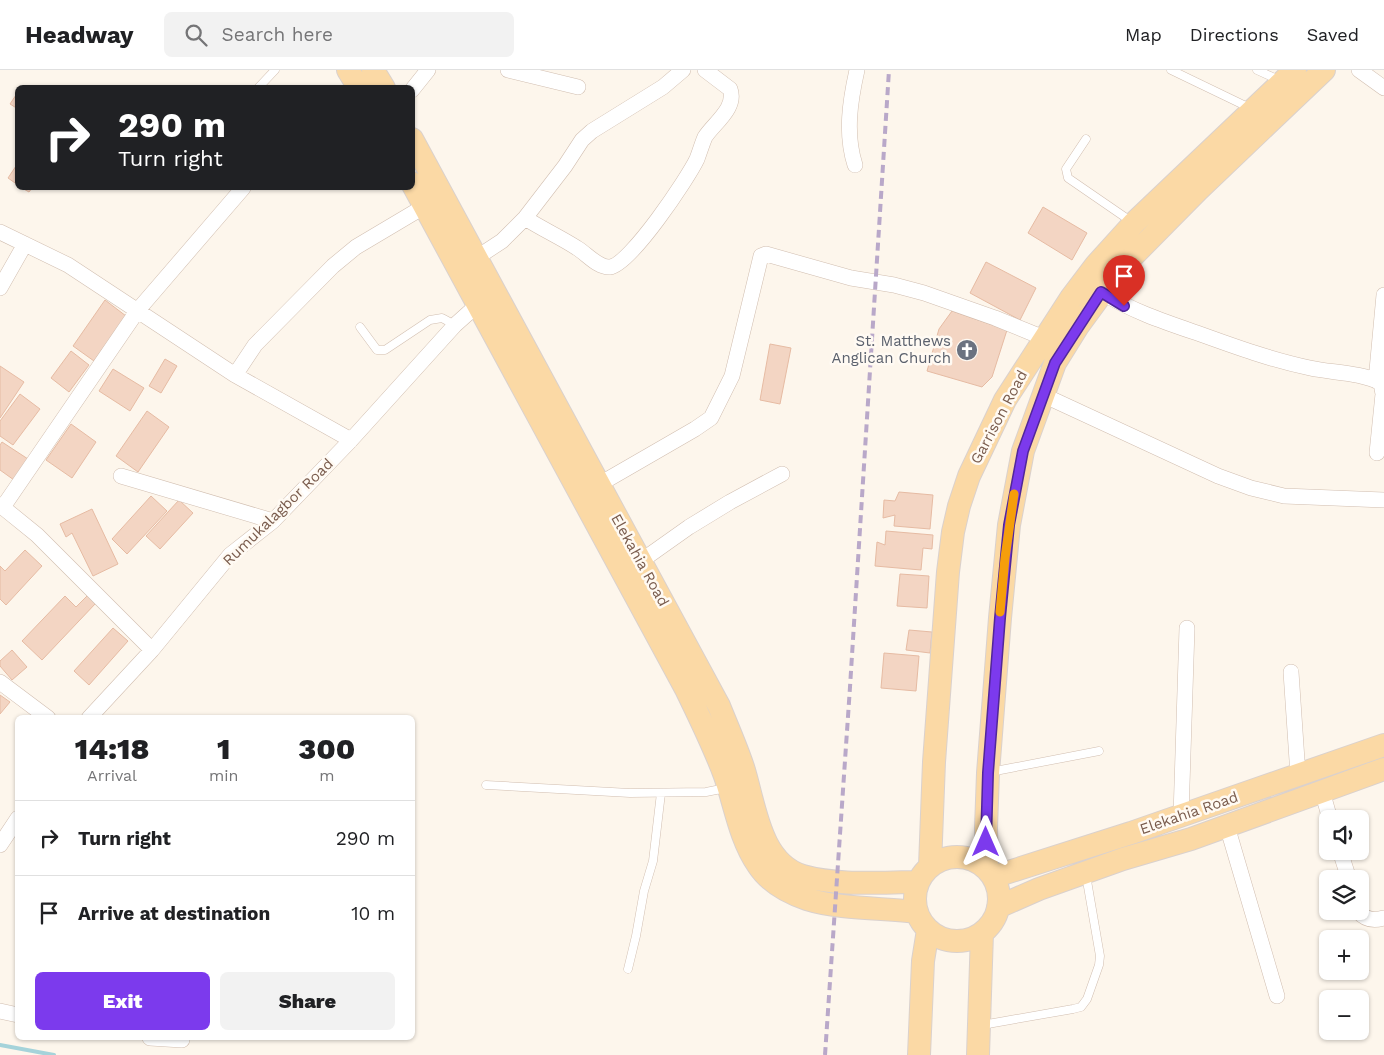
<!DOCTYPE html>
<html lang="en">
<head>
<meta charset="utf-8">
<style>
  body { margin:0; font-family:"Work Sans",sans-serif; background:#f2f2f2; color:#202124; height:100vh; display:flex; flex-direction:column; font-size:19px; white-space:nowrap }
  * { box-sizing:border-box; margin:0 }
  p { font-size:16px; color:#757577 }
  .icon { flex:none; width:28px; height:28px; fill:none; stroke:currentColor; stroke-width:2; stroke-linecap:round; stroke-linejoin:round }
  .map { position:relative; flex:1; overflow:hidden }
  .panel { position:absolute; left:15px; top:645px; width:400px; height:325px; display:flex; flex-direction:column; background:#fff; border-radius:8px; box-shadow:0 1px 4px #0004 }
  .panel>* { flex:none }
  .banner { position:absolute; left:15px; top:15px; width:400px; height:105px; border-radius:8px; box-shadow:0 1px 4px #0004; background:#202124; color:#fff; overflow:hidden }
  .tools { position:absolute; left:1319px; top:740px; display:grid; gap:10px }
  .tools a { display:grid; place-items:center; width:50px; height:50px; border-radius:8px; background:#fff; box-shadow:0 1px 4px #0004; font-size:25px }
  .pin { position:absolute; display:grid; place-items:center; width:42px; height:42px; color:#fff; margin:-51px -21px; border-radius:50% 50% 50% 0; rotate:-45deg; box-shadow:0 0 5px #0007 }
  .pin .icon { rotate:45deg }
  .me { position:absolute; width:55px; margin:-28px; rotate:0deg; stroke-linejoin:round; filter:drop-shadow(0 0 4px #0008) }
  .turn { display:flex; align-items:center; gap:18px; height:105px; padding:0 20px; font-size:22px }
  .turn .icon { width:65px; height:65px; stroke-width:2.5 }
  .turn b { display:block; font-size:35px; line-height:42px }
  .eta { display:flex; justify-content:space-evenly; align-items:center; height:85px; text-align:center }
  .eta b { font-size:30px; font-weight:800; line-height:35px }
  .primary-button { display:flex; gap:10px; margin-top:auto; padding:10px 20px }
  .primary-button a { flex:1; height:58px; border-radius:8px; background:#7c3aed; color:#fff; font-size:20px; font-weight:800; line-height:58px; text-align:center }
  .primary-button a+a { background:#f2f2f2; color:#202124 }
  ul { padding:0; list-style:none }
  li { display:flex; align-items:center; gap:15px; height:75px; padding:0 20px; border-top:1px solid #e0e0e0 }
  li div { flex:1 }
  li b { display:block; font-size:19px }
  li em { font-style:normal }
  header { display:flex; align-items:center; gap:30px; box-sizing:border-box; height:70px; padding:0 25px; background:#fff; border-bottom:1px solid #e0e0e0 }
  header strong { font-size:24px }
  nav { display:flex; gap:28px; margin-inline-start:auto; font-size:18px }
  .search { width:350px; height:45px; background:#f2f2f2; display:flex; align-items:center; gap:12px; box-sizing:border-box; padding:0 18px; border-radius:8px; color:#757577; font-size:19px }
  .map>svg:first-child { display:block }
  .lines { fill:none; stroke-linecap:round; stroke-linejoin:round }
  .stream { stroke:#a5d3da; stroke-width:4 }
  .building { fill:#f3d5c3; stroke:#e6bba3 }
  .service-casing { stroke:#d1beb0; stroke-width:9 }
  .minor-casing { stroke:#d1beb0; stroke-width:16 }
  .primary-casing { stroke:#dad1cd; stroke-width:24 }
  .service { stroke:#fff; stroke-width:8 }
  .minor { stroke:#fff; stroke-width:15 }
  .primary { stroke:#fbd9a5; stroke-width:22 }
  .rail { stroke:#b9a8c9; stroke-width:4; stroke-dasharray:8 5; stroke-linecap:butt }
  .route-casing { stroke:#51269a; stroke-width:12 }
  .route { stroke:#7c3aed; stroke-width:9 }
  .slow { stroke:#f59e0b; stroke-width:9 }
  .labels { text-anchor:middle; stroke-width:5; stroke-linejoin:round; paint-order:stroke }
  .worship-label { font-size:15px; fill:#5b616d; stroke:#fffaf3; text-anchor:end }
  .street-label { font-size:15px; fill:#7a5c4d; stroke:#fffaf3 }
</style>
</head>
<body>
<header>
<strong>Headway</strong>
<div class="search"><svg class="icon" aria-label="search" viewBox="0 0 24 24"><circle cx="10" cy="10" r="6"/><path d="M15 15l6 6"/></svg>Search here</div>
<nav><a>Map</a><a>Directions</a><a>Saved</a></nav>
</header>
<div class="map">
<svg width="1384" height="985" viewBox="0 0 1384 985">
  <rect width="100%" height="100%" fill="#fdf6ec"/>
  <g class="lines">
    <path class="stream" d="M 0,975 L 54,985"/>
  </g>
  <path class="building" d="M 18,22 L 18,39 L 10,34 Z
    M 18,93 L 18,115 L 8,108 Z
    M 22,118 L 32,118 L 29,122 Z
    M 1043,137 L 1087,163 L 1072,190 L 1028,163 Z
    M 986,192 L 1036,218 L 1020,250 L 970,223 Z
    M 105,230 L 126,246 L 94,291 L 73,276 Z
    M 952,241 L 1007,260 L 992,307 L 982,317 L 927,301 L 939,259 Z
    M 770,274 L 791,278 L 780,334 L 760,330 Z
    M 71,281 L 89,295 L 69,322 L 51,308 Z
    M 165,289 L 177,296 L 161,323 L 149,316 Z
    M 0,296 L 24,312 L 0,348 Z
    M 113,299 L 144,318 L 130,341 L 99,321 Z
    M 20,324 L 40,339 L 13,375 L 0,366 L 0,351 Z
    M 147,341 L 169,357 L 138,402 L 116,386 Z
    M 71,354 L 96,372 L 72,408 L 46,390 Z
    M 2,372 L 28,389 L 14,410 L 0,400 L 0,375 Z
    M 899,422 L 933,425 L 930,459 L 894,456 L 895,445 L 883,448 L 884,430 L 895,431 Z
    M 151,426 L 167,441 L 127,484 L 112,469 Z
    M 179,430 L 193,443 L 160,479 L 146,466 Z
    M 92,439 L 118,494 L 93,506 L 72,463 L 66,467 L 60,454 Z
    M 886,461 L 933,465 L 932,479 L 923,478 L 921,500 L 875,496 L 877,472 L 885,475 Z
    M 25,480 L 42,496 L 6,535 L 0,529 L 0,496 L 5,501 Z
    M 900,504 L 929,506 L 927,538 L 897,536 Z
    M 88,525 L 96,533 L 42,590 L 22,571 L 65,526 L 76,537 Z
    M 113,558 L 128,571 L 89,615 L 74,601 Z
    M 909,560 L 932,562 L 930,583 L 906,580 Z
    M 12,580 L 27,597 L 12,610 L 0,596 L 0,591 Z
    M 884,583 L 919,586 L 916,621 L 881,618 Z
    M 0,625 L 10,632 L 0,644 Z"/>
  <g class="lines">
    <g class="service-casing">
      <path id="service" d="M 1171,0 L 1252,39
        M 1257,0 L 1281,11
        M 258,18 L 275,0
        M 1086,69 L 1066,99 L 1068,108 L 1132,152
        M 360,257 L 377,280 L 385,280 L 430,250 L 442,248 L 455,255
        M 990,702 L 1099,681
        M 486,715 L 630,723 L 706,722 L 726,718
        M 628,899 L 636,866 L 644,821 L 653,791 L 661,723
        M 982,955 L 1073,939 L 1081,937 L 1087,929 L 1099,895 L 1100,886 L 1086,805"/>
    </g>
    <g class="minor-casing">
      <path id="minor" d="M 508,0 L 578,17
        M 1359,0 L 1384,18
        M 412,20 L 428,0
        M 855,95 C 845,64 850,31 857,0
        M 525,148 C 542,159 560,167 577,178 C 587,184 598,198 610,197 C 630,195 688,108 697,89 C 700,81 702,74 705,67 C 714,53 737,38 730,19 L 705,0
        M 0,162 L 68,195 L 235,305 L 351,370
        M 470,192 L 502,171 L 525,148 L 565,96 L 582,70 L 592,61 L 663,17 L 683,0
        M 0,218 L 25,174
        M 1101,222 C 1134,242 1165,252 1200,264 C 1236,277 1272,290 1310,298 C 1333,303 1360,302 1381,313 L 1383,324 L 1377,383
        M 235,305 L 255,275 L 333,196 L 356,177 L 425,136
        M 1376,311 L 1384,225
        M 1043,325 L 1218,406 L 1251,418 L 1284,426 L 1384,430
        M 121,406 L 273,451
        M 598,415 L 695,359 L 711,348 L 732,306 L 761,186 L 766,184 L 851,208 L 894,215 L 924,223 L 995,248 L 1044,268
        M 0,435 L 37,465 L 152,580
        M 3,437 L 138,240 L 243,118
        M 641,491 L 689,457 L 730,432 L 782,404
        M 1291,602 L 1298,705
        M 0,612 L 48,648
        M 89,648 L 152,580 L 230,485 L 273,451 L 351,370 L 455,255 L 484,229
        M 1322,721 L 1330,749
        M 1181,746 L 1187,558
        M 1227,756 L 1277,926
        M 0,775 L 18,748
        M 1340,781 L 1349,809
        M 1358,841 C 1365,850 1374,851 1384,848
        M 0,941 L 18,945
        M 150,968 L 182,970"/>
    </g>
    <g class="primary-casing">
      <path id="primary" d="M 348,0 L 359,18
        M 373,0 L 384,18
        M 412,69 L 719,636 C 727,656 736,676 743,697 C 755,734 759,793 803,806 C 838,816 882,812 918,812
        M 412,113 L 686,619 C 700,648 714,676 725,706 C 735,735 740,769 758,795 C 769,812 789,823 807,829 C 838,839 884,838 917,842
        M915 829a42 42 0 1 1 84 0a42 42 0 1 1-84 0Z
        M 930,796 L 934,692 L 948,502 L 953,462 L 959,436 L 969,406 L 1005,330 L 1071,228 L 1096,195 L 1134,153 L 1295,0
        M 987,799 L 986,758 L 988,703 L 1000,548 L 1009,455 L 1023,381 L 1055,293 L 1078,256 L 1119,200 L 1198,120 L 1324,0
        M 993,807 L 1131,763 L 1384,675
        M 998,837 L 1039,819 L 1123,789 L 1191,769 L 1384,699
        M 919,985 L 923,891 L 928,860
        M 978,985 L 982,863"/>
    </g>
    <use href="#service" class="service"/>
    <use href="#minor" class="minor"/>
    <use href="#primary" class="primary"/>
    <path class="rail" d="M 825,985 L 850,617 L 889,0"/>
  </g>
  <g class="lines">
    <g class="route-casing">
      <path id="route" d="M 986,772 L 988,703 L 1000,548 L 1009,455 L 1023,381 L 1055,293 L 1101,222 L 1124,236"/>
    </g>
    <use href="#route" class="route"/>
    <path class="slow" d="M 1000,542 L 1005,488 L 1014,424"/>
  </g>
  <defs>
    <g id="church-disc" transform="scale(1.125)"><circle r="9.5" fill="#6b7280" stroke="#fffaf3"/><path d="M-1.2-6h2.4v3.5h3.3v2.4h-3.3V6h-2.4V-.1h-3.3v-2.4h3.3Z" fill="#fff"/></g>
  </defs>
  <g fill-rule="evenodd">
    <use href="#church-disc" x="967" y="280"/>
  </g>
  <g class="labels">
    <g class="worship-label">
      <text x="951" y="276">St. Matthews<tspan x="951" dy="17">Anglican Church</tspan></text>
    </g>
    <g class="street-label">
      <text transform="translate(999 347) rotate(-62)" y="5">Garrison Road</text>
      <text transform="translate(278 442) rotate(-44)" y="5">Rumukalagbor Road</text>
      <text transform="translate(640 490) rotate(61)" y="5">Elekahia Road</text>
      <text transform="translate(1189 743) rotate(-19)" y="5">Elekahia Road</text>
    </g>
  </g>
</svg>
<div class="tools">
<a><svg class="icon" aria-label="sound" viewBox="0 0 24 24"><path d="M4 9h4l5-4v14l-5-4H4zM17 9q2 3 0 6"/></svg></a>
<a><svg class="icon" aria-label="layers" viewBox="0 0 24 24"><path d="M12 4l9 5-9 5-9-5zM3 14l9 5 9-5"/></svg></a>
<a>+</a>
<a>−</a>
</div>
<div class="pin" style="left:1124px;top:236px;background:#d93025"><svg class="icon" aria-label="arrive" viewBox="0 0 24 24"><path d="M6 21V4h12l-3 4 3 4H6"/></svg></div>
<svg class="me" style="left:986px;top:772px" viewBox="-20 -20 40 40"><path d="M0-17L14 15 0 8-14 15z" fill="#7c3aed" stroke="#fff" stroke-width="4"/></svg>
<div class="banner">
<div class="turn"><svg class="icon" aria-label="right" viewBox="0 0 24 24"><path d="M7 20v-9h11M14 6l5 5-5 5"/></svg><div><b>290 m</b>Turn right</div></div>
</div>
<section class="panel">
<div class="eta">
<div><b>14:18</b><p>Arrival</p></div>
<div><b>1</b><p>min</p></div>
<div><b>300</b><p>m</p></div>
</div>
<ul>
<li><svg class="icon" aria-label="right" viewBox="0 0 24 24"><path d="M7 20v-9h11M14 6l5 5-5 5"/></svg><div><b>Turn right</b></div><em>290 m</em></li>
<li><svg class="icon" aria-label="arrive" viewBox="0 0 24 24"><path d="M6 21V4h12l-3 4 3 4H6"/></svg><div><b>Arrive at destination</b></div><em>10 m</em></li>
</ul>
<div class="primary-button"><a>Exit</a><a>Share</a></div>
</section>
</div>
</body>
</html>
